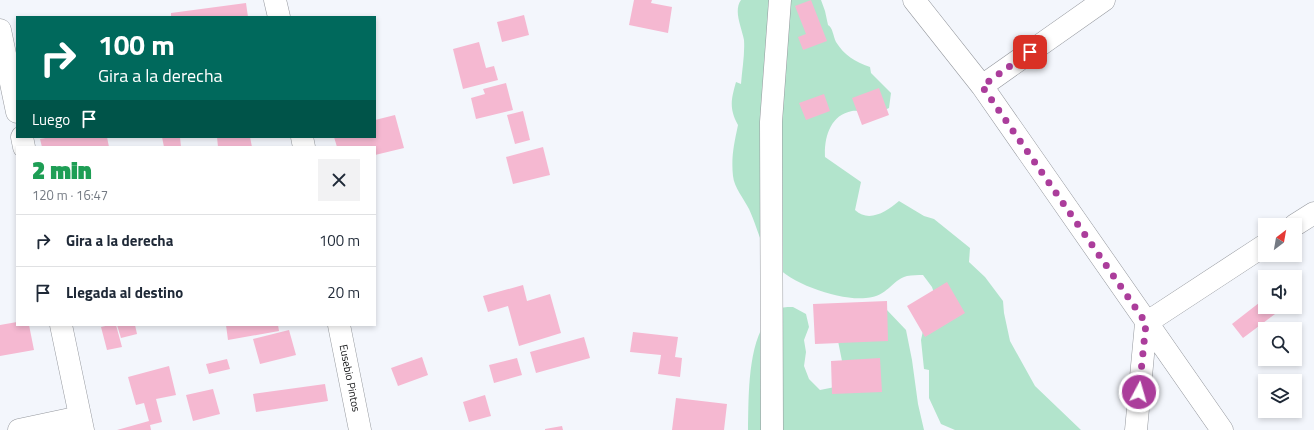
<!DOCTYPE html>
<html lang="es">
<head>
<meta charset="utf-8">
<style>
  body { margin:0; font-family:"Titillium Web",sans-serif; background:#f2f2f3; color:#1f2937; height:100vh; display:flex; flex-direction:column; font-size:15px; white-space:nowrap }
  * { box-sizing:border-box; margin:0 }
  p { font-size:13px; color:#747a83 }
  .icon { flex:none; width:22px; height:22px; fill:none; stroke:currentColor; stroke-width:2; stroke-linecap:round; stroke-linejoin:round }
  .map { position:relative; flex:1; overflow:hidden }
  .side { position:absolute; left:16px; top:146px; width:360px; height:180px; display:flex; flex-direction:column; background:#fff; border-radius:0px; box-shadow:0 2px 6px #0003 }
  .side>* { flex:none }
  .banner { position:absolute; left:16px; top:16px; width:360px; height:122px; border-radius:0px; box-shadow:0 2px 6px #0003; background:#00695c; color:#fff; overflow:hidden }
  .needle { width:26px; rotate:31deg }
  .controls { position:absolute; left:1258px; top:218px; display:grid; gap:8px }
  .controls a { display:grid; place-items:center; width:44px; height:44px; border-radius:0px; background:#fff; box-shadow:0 2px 6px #0003; font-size:20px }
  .pin { position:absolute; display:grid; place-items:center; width:34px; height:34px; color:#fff; margin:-17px; border-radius:8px; box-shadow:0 2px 6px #0006 }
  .me { position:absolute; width:44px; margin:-22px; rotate:6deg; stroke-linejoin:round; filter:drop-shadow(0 0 3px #0008) }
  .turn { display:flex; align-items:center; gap:14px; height:84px; padding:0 16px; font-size:18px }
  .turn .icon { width:52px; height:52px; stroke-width:2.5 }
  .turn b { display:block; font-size:28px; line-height:34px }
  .then { display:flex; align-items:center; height:38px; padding:0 16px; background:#0003; gap:8px; font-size:15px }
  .round { display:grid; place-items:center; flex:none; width:42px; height:42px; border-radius:0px; background:#f2f2f3 }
  .summary { display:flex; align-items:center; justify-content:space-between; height:68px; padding:0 16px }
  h1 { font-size:24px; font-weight:800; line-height:30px; color:#1e9e55 }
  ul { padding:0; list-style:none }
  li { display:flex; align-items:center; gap:12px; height:52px; padding:0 16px; border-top:1px solid #e0e1e3 }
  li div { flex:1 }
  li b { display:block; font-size:15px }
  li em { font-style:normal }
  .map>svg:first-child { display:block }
  .green { fill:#b2e4cc }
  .building { fill:#f5b8d1 }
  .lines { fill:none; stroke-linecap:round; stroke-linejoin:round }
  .minor-casing { stroke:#95989e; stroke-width:23 }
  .minor { stroke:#fff; stroke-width:22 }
  .route { stroke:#ab3d9b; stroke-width:7; stroke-dasharray:0 12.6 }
  .labels { text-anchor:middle; stroke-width:4; stroke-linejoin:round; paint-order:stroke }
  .street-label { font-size:11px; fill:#131416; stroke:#fff }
</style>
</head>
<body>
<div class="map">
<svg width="1314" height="430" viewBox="0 0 1314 430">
  <rect width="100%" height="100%" fill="#f3f6fc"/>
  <path class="green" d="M 741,0 L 821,0 L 825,11 L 828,25 C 833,28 833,36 836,42 C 844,55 855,62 870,67 L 871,73 L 891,93 L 889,108 C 884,110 879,113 874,113 C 867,113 859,110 852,111 C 830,115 824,138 825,157 L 861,182 L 855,210 C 869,223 886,212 899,201 L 924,216 L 934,219 L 970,248 L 969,262 L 985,277 L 1003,301 L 1004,313 L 1010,341 L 1035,386 L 1081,430 L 955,430 L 941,424 L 929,398 L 929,370 L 924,369 L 921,340 L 924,326 L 937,302 L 932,287 L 923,275 C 918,275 912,275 907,276 C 890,281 889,296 866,298 C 840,301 791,284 774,264 C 762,250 757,226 749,209 C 744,199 734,187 733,176 C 731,157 734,144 738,125 C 729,108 731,100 736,82 L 741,84 C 742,70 745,54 744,40 C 742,28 733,11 741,0 Z
    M 793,307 L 806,314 L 809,327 L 804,340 L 806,352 L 804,366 L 809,379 L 820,390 L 835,387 L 842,361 L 838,341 L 886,309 L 906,330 L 912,360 L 918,404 L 924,430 L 748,430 C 749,397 746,330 778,309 C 782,307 789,307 793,307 Z"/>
  <path class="building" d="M 634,0 L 652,0 L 651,3 L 672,7 L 668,33 L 629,25 Z
    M 811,0 L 827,41 L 803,50 L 798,37 L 806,34 L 795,6 Z
    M 246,3 L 248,17 L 171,17 L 171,13 Z
    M 524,15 L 529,35 L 502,42 L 497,22 Z
    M 479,42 L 486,68 L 494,66 L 498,80 L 463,89 L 453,49 Z
    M 506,83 L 513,110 L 476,119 L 471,98 L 485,94 L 483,89 Z
    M 879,88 L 889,115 L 862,125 L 852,98 Z
    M 824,94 L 830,111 L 806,120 L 799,103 Z
    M 523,111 L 530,140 L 515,144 L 507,115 Z
    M 395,115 L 404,148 L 375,155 L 375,147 L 337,147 L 334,137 L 375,137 L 375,120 Z
    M 51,137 L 107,137 L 109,147 L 42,147 L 40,139 Z
    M 162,137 L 180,137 L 181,147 L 164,147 Z
    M 217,137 L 250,137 L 252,147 L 218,147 Z
    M 543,147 L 550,175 L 513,184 L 506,157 Z
    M 947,282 L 965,313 L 925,337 L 907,306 Z
    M 523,285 L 527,301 L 550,294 L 561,333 L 519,346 L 508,306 L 488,312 L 483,296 Z
    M 1264,299 L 1265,307 L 1270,307 L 1275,314 L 1243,338 L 1232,324 Z
    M 887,301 L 888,341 L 815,344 L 813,304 Z
    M 17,322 L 17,325 L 29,325 L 34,350 L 0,356 L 0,325 Z
    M 110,325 L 116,325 L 122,347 L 107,350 L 101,327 Z
    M 117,325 L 135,325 L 137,334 L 121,338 Z
    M 226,325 L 278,325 L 279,331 L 228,340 Z
    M 289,330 L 296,355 L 260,364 L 253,339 Z
    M 633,332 L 678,337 L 675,357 L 682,358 L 680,377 L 658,374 L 661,355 L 630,352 Z
    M 584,337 L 590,358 L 536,373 L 530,352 Z
    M 422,357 L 428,375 L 398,386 L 391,368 Z
    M 517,358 L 522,375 L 494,383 L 489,365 Z
    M 880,358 L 882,392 L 832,394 L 831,361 Z
    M 227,359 L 230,369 L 209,374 L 206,364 Z
    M 169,366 L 176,395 L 156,399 L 162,422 L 150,425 L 151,430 L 117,430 L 149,421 L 144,403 L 136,405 L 128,377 Z
    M 325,384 L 328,401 L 256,412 L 253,394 Z
    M 213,389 L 220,414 L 193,421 L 186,395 Z
    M 485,395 L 491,416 L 469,422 L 463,402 Z
    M 676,398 L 727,404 L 724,430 L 672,430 Z
    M 562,426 L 563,430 L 545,430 L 545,429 Z"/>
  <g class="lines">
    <g class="minor-casing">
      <path id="minor" d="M 275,0 L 279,17
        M 914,0 L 982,86 L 1222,430
        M 0,30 L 17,112
        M 982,86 L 1104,0
        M 22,137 L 24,147
        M 302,137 L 304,147
        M 1295,225 L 1314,213
        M 61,325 L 83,430
        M 339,325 L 360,430
        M 19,430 L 80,417
        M 772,430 L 771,122 L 780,0
        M 1136,430 L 1146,323 L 1265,245"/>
    </g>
    <use href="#minor" class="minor"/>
  </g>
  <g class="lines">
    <path class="route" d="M 1030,52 L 982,86 L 1146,323 L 1139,392"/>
  </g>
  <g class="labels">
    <g class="street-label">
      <text transform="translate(350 378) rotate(79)" y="4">Eusebio Pintos</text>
    </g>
  </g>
</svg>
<div class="controls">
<a><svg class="needle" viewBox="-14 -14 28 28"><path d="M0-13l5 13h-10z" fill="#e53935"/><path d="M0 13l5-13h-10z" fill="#747a83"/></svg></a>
<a><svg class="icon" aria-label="sound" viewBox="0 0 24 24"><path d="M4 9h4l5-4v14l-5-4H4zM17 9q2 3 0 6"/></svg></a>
<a><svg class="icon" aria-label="search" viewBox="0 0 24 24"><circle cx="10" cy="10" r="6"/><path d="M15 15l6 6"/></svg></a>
<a><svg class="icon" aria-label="layers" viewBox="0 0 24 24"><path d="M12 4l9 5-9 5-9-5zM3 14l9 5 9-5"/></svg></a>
</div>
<div class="pin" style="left:1030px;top:52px;background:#d93025"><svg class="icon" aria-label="arrive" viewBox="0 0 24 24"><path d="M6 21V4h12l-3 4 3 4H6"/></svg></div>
<svg class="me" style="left:1139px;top:392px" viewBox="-20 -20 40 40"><circle r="17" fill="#ab3d9b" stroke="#fff" stroke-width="3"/><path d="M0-11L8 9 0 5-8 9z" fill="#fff"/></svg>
<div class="banner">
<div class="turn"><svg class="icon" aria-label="right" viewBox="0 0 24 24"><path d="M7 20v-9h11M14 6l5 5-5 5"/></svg><div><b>100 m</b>Gira a la derecha</div></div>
<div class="then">Luego<svg class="icon" aria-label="arrive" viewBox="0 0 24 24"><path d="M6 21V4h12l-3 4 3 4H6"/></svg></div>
</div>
<section class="side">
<div class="summary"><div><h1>2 min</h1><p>120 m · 16:47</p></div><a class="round"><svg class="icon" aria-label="close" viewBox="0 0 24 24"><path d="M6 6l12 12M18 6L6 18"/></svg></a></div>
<ul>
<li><svg class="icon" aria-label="right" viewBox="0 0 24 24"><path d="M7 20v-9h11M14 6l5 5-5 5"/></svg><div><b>Gira a la derecha</b></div><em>100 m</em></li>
<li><svg class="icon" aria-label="arrive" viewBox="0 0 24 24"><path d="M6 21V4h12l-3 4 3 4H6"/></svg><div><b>Llegada al destino</b></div><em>20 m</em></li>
</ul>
</section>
</div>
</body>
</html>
